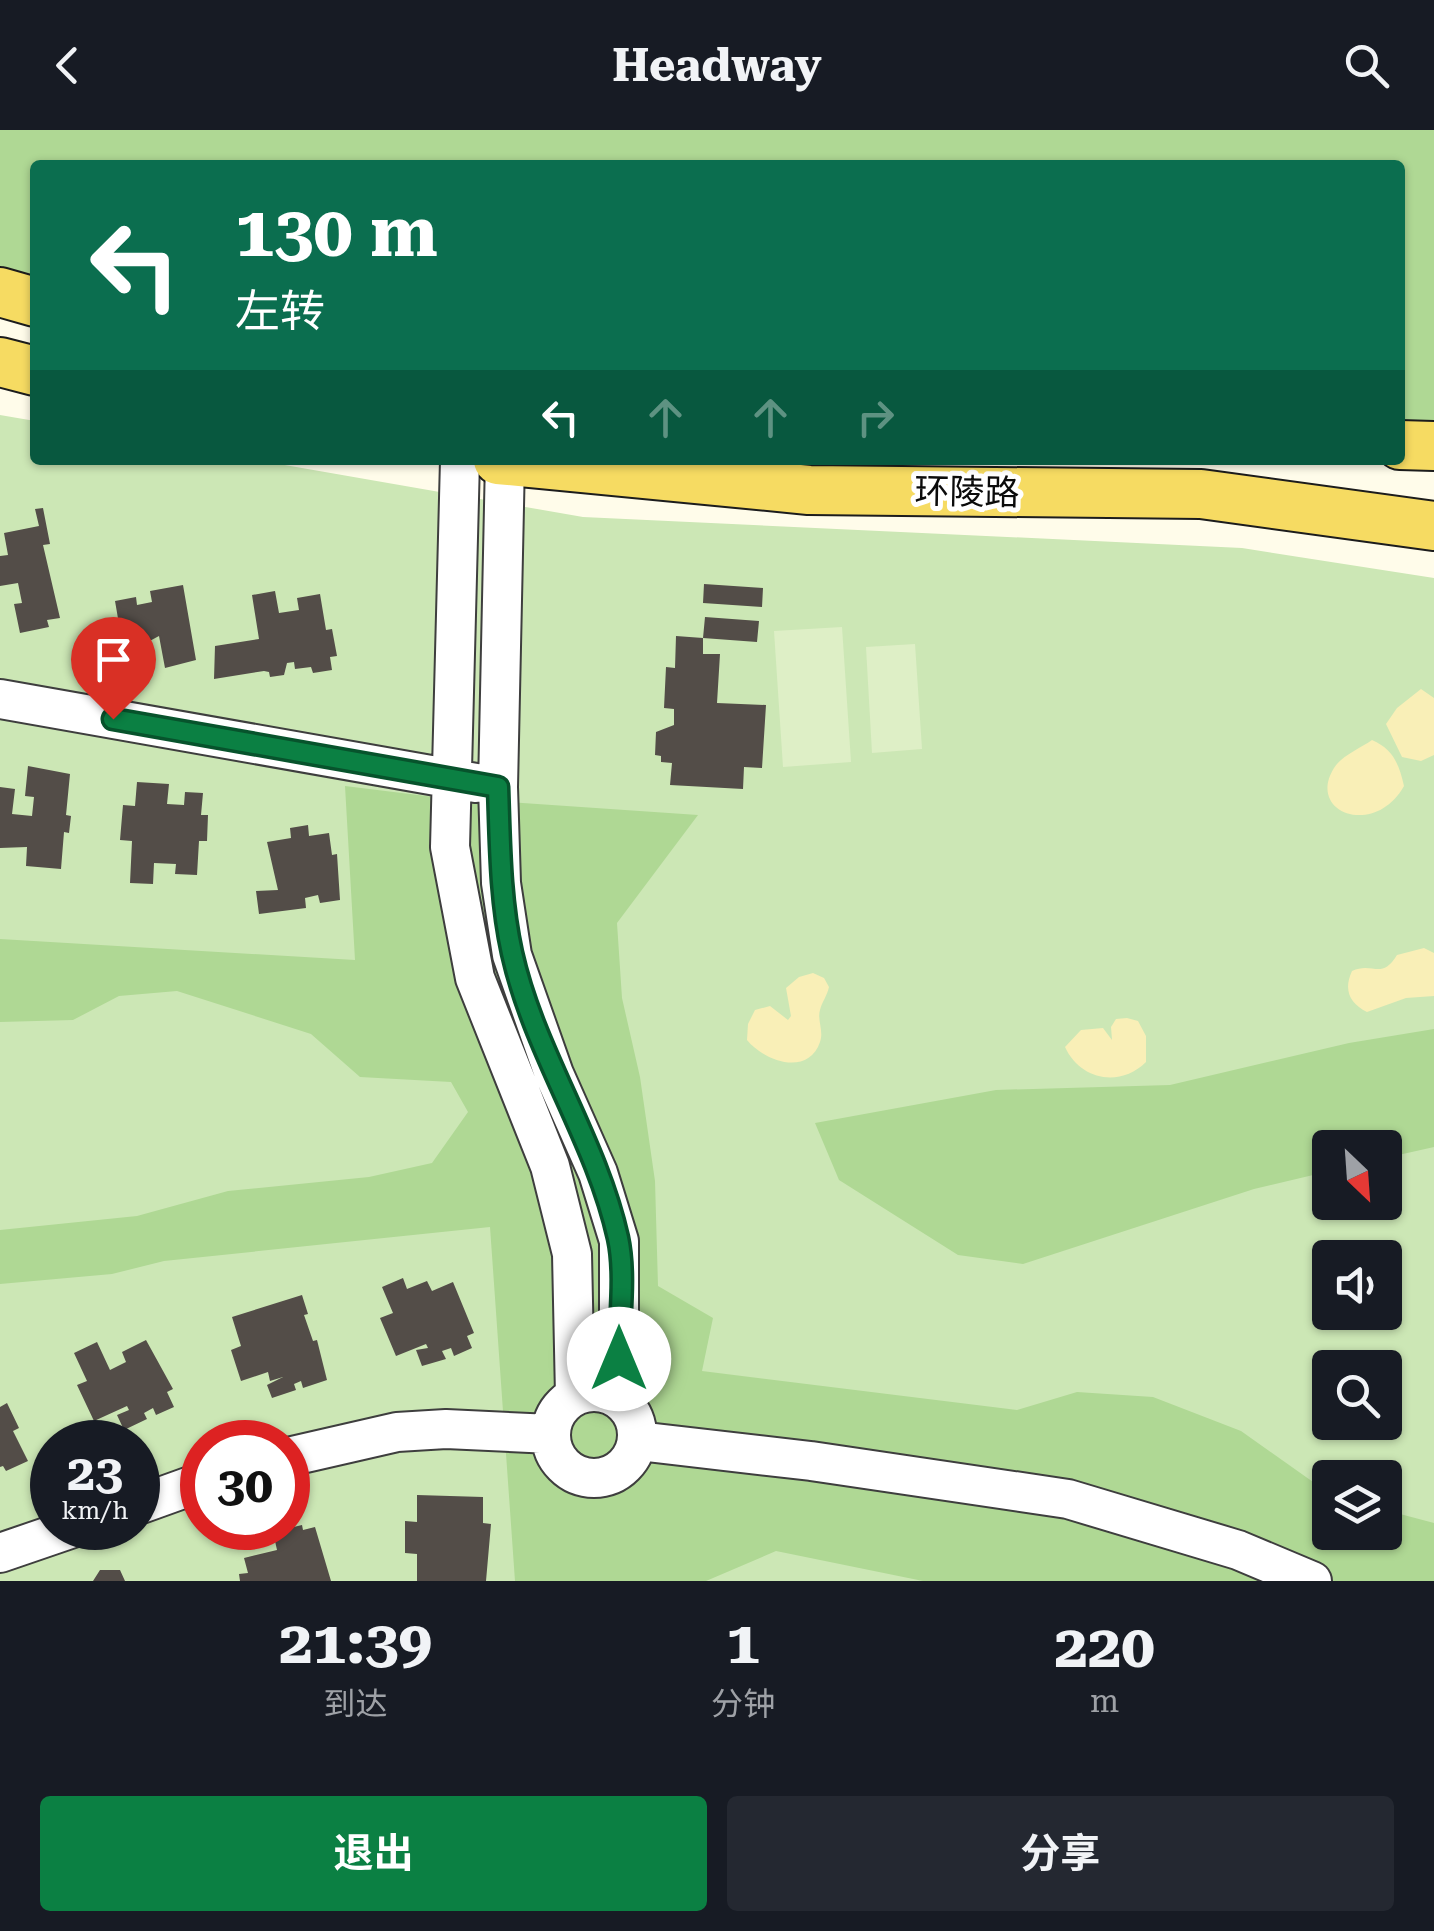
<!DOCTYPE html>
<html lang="zh">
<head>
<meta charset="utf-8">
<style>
  body { margin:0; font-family:"Roboto Serif","Noto Sans SC",serif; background:#242831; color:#f1f3f6; height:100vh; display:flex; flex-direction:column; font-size:38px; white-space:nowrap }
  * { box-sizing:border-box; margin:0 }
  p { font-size:32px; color:#9ea1a6 }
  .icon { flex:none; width:55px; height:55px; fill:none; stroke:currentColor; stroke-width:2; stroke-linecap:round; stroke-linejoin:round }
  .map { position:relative; height:1451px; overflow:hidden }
  .sheet { display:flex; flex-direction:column; background:#171b24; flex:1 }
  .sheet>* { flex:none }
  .hud { position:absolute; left:30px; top:30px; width:1375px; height:305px; border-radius:10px; box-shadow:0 2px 8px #0004; background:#0b6e4f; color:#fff; overflow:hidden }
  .needle { width:65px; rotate:155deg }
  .buttons { position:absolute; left:1312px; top:1000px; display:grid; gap:20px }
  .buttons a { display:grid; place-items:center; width:90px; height:90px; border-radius:10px; background:#171b24; box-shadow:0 2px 8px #0004; font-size:50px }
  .speed { position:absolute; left:30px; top:1290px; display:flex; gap:20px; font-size:50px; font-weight:700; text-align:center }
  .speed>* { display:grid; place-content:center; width:130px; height:130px; border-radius:50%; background:#171b24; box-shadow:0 2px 8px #0004; line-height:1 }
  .speed small { font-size:25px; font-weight:400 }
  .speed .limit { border:15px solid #d22; background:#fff; color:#111 }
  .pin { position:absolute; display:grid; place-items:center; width:85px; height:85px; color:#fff; margin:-102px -42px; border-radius:50% 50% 50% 0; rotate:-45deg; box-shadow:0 0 10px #0007 }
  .pin .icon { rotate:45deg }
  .me { position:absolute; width:110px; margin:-55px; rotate:0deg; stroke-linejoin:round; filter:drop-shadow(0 0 8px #0008) }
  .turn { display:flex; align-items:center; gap:35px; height:210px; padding:0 40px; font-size:45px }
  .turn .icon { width:130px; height:130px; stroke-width:2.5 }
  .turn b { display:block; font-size:70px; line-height:85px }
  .lanes { display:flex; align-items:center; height:95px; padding:0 40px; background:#0003; justify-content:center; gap:50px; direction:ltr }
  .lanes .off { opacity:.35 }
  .eta { display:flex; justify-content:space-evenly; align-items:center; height:170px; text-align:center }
  .eta b { font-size:60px; font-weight:700; line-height:70px }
  .button { display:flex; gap:20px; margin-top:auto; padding:20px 40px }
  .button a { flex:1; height:115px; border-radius:10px; background:#0b8043; color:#fff; font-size:40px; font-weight:700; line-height:115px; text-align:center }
  .button a+a { background:#242831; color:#f1f3f6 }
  header { display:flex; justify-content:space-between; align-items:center; height:130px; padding:0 40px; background:#171b24; font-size:45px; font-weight:700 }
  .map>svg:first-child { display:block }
  .green { fill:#cce7b5; fill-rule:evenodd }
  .forest { fill:#afd894 }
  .sand { fill:#f9efb7 }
  .pitch { fill:#deefc6 }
  .building { fill:#534d48 }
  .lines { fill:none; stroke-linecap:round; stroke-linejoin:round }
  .minor-casing { stroke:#3e3e3e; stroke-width:42 }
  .major-casing { stroke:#1c1c1c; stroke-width:52 }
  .minor { stroke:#fff; stroke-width:38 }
  .major { stroke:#f6db62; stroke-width:48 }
  .route-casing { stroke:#07532c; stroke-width:25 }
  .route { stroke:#0b8043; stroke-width:18 }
  .labels { text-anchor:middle; stroke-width:10; stroke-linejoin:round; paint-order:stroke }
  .street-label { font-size:35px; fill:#0b0b0b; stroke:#fff }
</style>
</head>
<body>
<header><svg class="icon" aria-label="back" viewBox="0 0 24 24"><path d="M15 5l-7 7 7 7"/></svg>Headway<svg class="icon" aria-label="search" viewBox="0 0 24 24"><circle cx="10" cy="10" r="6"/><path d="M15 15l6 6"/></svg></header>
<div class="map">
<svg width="1434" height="1451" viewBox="0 0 1434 1451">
  <rect width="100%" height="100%" fill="#fffcea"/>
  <path class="green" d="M 0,285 L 35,291 L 35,330 L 256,330 L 583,387 L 1242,418 L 1434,448 L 1434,1451 L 0,1451 ZM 1330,1018 L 1385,1018 L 1385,1072 L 1330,1072 ZM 1330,1128 L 1385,1128 L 1385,1182 L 1330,1182 ZM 1330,1238 L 1385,1238 L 1385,1292 L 1330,1292 ZM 52,1312 L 138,1312 L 138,1398 L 52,1398 ZM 202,1312 L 288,1312 L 288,1398 L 202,1398 ZM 1330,1348 L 1385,1348 L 1385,1402 L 1330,1402 Z"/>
  <path class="forest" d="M 0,0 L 1434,0 L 1434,301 L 1400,300 L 1400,35 L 35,35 L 35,147 L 0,136 Z
    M 345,656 L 434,667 L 698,685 L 617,793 L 622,868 L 640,947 L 655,1051 L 658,1156 L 713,1188 L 702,1241 L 1017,1280 L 1077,1262 L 1153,1267 L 1241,1301 L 1330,1364 L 1330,1402 L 1385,1402 L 1385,1380 L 1434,1393 L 1434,1451 L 923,1451 L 776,1421 L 706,1451 L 515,1451 L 490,1097 L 164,1131 L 112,1144 L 0,1154 L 0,1100 L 137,1086 L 228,1061 L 369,1047 L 432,1033 L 468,982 L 451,952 L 360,947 L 311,904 L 177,861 L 119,866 L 73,890 L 0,892 L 0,809 L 355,830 Z
    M 1434,899 L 1434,1017 L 1385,1028 L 1385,1018 L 1330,1018 L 1330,1041 L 1254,1059 L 1023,1134 L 958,1125 L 839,1050 L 815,993 L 996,960 L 1170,955 L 1349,913 Z"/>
  <path class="sand" d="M 1421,559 L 1434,568 L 1434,625 L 1421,631 L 1402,627 L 1386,594 L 1397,578 Z
    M 1372,610 C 1393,619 1399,634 1404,656 C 1375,708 1306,683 1334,638 C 1341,626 1361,618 1372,610 Z
    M 1424,818 L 1434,823 L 1434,866 L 1406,868 L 1367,882 C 1350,874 1343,860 1352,841 C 1373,831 1381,851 1397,825 Z
    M 813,843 L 824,848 L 829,857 C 827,866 822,872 820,880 C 817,890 824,901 820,912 C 808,947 764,931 747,910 L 748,894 L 755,880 L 770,876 L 788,890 L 791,886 L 786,858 L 799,847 Z
    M 1127,888 L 1138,891 L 1146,906 L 1146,932 C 1120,958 1080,950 1065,917 L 1081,900 L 1103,898 L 1112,910 L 1111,897 L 1116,889 Z"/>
  <path class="pitch" d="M 842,497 L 851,632 L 783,637 L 774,501 Z
    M 915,514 L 922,619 L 872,623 L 866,517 Z"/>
  <path class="building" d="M 43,378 L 50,414 L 43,415 L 60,488 L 47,490 L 49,497 L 20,503 L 14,474 L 22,473 L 18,453 L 0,456 L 0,426 L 8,425 L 4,403 L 39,396 L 35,379 Z
    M 704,454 L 763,458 L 762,477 L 703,473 Z
    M 183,455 L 196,530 L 165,538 L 159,506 L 144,514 L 148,534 L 127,538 L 116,501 L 120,500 L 115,471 L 136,467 L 137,475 L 152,472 L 150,461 Z
    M 275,461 L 279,483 L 299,480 L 297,468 L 320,464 L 326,500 L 332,499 L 337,526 L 330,527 L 332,540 L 313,543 L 311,537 L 295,539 L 294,532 L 287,533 L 284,545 L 270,547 L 269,542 L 264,541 L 214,549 L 215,516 L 259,509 L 252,465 Z
    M 705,487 L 759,491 L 757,512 L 703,508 Z
    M 676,506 L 703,508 L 703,524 L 720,524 L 717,573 L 766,575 L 762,638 L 744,637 L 743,659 L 670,655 L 672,633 L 661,632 L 661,626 L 655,625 L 656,602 L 674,595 L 674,579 L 664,578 L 666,537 L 675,538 Z
    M 28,636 L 70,644 L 66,685 L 71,686 L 69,703 L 64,702 L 61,739 L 26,736 L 27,717 L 0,718 L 0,657 L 15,659 L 12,684 L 32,686 L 34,667 L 25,666 Z
    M 137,652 L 169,654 L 167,674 L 184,675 L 185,662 L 203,663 L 201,685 L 208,685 L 207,711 L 199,711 L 197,745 L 175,744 L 176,734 L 154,733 L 153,754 L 130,753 L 132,711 L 120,710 L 123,675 L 135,676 Z
    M 308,695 L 309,706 L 329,703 L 332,725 L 337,724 L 340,770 L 320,773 L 318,765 L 305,768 L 306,778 L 259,784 L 256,761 L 278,760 L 267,712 L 291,708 L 290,698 Z
    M 403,1148 L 407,1159 L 427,1151 L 432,1161 L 453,1152 L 474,1203 L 467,1206 L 472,1218 L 454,1226 L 451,1218 L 442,1221 L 446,1229 L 422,1236 L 416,1220 L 428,1218 L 426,1214 L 396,1226 L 380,1188 L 393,1183 L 382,1157 Z
    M 302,1165 L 308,1184 L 304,1185 L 313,1211 L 317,1210 L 327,1250 L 303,1258 L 301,1251 L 294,1254 L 296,1260 L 272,1268 L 267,1255 L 283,1247 L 270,1251 L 268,1242 L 241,1251 L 231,1220 L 241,1216 L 232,1187 Z
    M 146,1210 L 173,1259 L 167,1262 L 174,1277 L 156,1285 L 153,1278 L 144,1283 L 147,1289 L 124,1300 L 117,1285 L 129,1280 L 127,1276 L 94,1291 L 77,1255 L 87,1251 L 74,1223 L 97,1212 L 110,1240 L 126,1232 L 122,1222 Z
    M 7,1273 L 19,1298 L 13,1301 L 28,1331 L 6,1341 L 3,1336 L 0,1337 L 0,1277 Z
    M 417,1365 L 483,1367 L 483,1393 L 491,1394 L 486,1451 L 417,1451 L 417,1424 L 405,1423 L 405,1391 L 417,1392 Z
    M 302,1395 L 303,1400 L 315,1397 L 331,1451 L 240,1451 L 239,1444 L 248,1443 L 244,1428 L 277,1420 L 273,1402 Z
    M 100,1440 L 120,1440 L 125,1451 L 93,1451 Z"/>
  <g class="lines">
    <g class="minor-casing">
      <path id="minor" d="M 460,330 L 450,717 L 475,848 L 550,1036 L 572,1124 L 575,1266
        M 505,330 L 498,657 L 501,753 L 512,825 L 554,944 L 598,1043 L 619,1111 L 619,1268
        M 0,569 L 476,653
        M551 1305a43 43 0 1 1 86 0a43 43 0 1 1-86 0Z
        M 638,1311 L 811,1331 L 1068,1369 L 1238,1420 L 1312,1451
        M 288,1327 L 397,1302 L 446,1299 L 551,1304
        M 138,1375 L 202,1352
        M 0,1423 L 73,1398"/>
    </g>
    <g class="major-casing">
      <path id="major" d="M 0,162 L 35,172
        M 0,232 L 35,241
        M 1400,315 L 1434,316
        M 498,330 L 809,360 L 1201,364 L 1434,396"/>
    </g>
    <use href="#minor" class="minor"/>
    <use href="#major" class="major"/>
  </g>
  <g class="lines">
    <g class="route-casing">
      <path id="route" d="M 113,589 L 498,657 C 500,713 500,769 512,823 C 534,922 596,1009 618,1108 C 626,1145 619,1191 619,1229"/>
    </g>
    <use href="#route" class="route"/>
  </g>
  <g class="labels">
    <g class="street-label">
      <text transform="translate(967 362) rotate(1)" y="12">环陵路</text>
    </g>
  </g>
</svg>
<div class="buttons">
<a><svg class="needle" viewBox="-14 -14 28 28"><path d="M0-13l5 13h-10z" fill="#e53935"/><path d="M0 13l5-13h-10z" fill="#9ea1a6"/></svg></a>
<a><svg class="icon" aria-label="sound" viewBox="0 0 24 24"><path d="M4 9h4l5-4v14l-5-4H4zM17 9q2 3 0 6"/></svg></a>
<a><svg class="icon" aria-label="search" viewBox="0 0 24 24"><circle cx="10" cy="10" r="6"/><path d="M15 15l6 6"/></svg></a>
<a><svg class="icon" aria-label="layers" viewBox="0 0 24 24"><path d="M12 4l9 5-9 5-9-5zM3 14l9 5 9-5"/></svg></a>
</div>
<div class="speed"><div>23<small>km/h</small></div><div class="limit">30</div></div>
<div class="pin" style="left:113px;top:589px;background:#d93025"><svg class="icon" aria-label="arrive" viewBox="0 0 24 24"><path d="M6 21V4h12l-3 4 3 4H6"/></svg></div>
<svg class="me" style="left:619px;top:1229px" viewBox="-20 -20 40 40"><circle r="19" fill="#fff"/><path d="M0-13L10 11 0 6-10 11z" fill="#0b8043"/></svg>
<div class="hud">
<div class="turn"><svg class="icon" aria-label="left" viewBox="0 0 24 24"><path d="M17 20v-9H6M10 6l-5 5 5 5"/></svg><div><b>130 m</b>左转</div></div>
<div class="lanes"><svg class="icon" aria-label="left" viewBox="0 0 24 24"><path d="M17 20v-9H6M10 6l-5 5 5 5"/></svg><svg class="icon off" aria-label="ahead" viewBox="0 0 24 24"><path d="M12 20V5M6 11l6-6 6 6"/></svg><svg class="icon off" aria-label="ahead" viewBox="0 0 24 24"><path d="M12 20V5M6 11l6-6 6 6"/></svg><svg class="icon off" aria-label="right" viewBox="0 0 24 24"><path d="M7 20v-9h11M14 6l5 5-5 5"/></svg></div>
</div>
</div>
<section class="sheet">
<div class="eta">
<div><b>21:39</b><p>到达</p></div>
<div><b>1</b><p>分钟</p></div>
<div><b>220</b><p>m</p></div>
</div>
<div class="button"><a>退出</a><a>分享</a></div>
</section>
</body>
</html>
